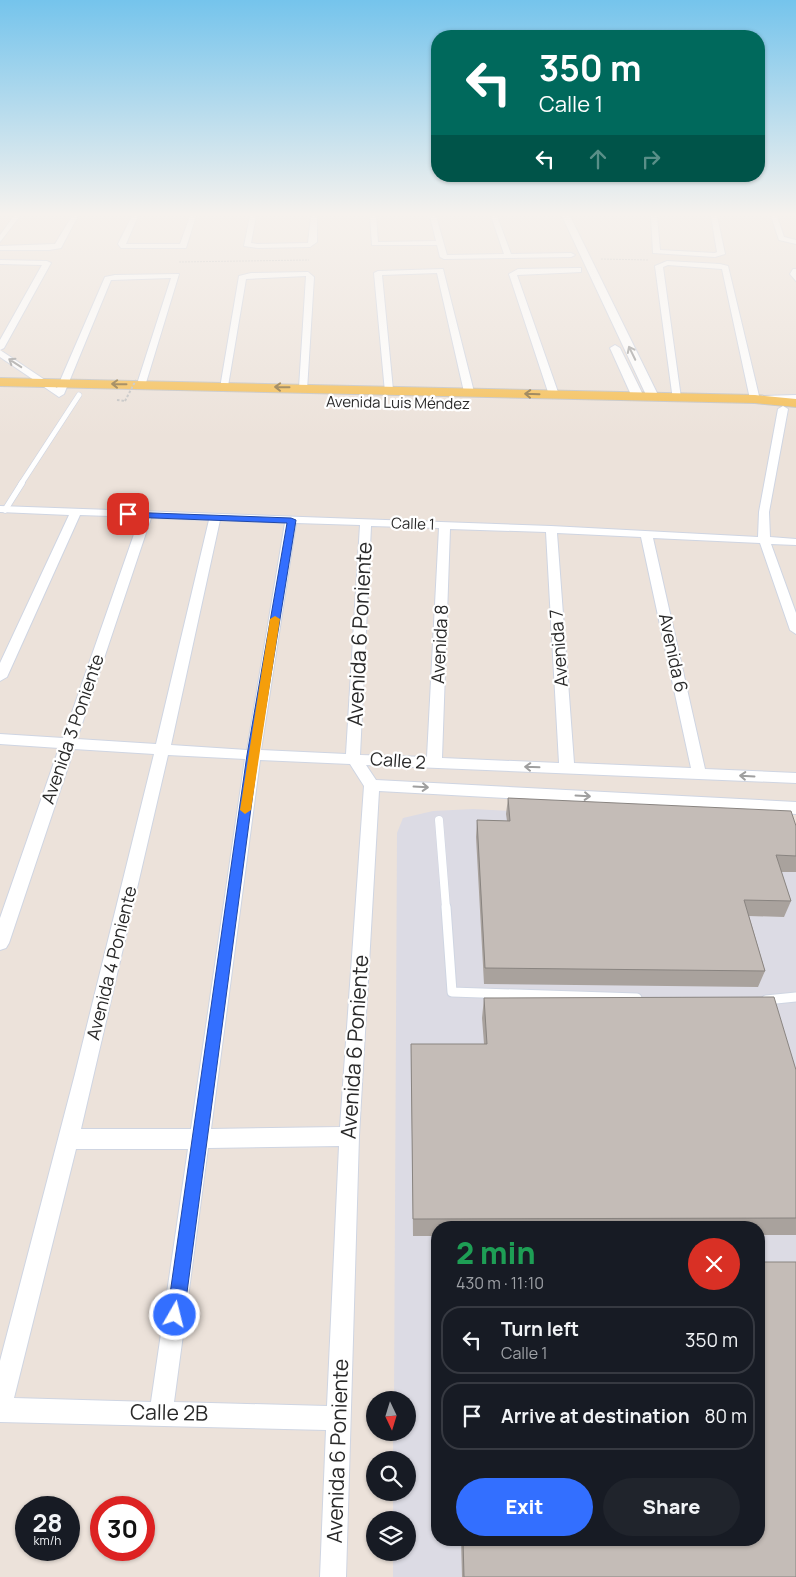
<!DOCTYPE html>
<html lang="en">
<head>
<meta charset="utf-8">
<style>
  body { margin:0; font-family:Manrope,sans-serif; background:#20242c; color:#f1f3f6; height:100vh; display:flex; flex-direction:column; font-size:19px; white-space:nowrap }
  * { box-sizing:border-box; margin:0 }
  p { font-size:16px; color:#9ea1a6 }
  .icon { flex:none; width:28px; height:28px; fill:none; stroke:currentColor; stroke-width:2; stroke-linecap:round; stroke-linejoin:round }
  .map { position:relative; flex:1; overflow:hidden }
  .sheet { position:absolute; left:431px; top:1221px; width:334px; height:325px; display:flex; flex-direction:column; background:#171b24; border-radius:20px; box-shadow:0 1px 4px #0004 }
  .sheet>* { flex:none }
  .top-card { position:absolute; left:431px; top:30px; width:334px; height:152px; border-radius:20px; box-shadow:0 1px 4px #0004; background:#00695c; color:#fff; overflow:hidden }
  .needle { width:32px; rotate:176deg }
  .controls { position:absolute; left:366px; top:1391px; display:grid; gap:10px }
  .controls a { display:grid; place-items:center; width:50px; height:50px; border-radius:50%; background:#171b24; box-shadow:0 1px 4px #0004; font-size:25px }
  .speed { position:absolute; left:15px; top:1496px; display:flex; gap:10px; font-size:25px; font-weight:700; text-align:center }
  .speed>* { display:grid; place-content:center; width:65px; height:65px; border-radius:50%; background:#171b24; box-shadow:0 1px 4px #0004; line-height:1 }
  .speed small { font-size:12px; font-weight:400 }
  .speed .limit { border:8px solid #d22; background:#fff; color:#111 }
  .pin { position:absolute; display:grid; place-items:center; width:42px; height:42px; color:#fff; margin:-21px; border-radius:10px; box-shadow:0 2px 8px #0006 }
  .me { position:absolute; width:55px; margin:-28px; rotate:8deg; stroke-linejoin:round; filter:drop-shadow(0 0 4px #0008) }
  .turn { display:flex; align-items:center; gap:18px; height:105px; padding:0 25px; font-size:22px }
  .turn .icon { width:65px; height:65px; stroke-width:2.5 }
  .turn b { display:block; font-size:35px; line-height:42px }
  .lanes { display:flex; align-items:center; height:48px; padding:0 25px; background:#0003; justify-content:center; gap:25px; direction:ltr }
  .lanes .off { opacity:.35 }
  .round { display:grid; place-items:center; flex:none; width:52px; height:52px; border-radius:26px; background:#20242c }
  .head { display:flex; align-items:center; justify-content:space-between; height:85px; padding:0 25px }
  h1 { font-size:30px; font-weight:800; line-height:38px; color:#1e9e55 }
  .action { display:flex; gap:10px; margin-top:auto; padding:10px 25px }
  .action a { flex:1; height:58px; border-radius:30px; background:#336fff; color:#fff; font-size:20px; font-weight:800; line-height:58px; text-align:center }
  .action a+a { background:#20242c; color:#f1f3f6 }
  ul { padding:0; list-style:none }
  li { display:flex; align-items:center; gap:15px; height:68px; margin:0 10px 8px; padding:0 15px; border:2px solid #363941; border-radius:20px }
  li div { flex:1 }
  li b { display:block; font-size:19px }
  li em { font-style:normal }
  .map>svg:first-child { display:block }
  .industrial { fill:#dcdbe4; fill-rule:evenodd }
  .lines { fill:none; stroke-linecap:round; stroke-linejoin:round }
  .service-far3-casing { stroke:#cfd5e2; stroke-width:6 }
  .service-far2-casing { stroke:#cfd5e2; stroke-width:7 }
  .service-far1-casing { stroke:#cfd5e2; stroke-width:9 }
  .service-casing { stroke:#cfd5e2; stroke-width:11 }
  .minor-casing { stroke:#cfd5e2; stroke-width:2 }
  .tertiary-casing { stroke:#cfd5e2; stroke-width:2 }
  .primary-casing { stroke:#c3c3c3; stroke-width:2 }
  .path-far1 { stroke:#c3c3c3; stroke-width:1; stroke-dasharray:2 1; stroke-linecap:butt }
  .path { stroke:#c3c3c3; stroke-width:2; stroke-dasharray:2.5 2; stroke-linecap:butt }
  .service-far3 { stroke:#fff; stroke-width:5 }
  .service-far2 { stroke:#fff; stroke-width:5.5 }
  .service-far1 { stroke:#fff; stroke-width:8 }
  .service { stroke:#fff; stroke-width:9 }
  .minor { fill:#fff; fill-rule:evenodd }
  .tertiary { fill:#fff; fill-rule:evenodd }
  .primary { fill:#f5bf56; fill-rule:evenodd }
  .path-bridge { stroke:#c3c3c3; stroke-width:2; stroke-dasharray:2.5 2; stroke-linecap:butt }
  .wall { fill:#a9a29d }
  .building { fill:#c4bcb7; stroke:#898480 }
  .oneway { stroke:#9f9f9f }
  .oneway2 { stroke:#8f7440 }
  .route { fill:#336fff; stroke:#2148a6 }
  .slow { fill:#f59e0b }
  .labels { text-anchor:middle; stroke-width:4.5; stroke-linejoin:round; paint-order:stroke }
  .far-street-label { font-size:15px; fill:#292929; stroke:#fff }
  .street-label { font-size:18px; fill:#292929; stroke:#fff }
  .near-street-label { font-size:21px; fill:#292929; stroke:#fff }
</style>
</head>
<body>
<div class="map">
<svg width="796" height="1577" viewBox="0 0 796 1577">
  <rect width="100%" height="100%" fill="#ece2da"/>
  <path class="industrial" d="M 473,809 L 796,826 L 796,1577 L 393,1577 L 393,1553 L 408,1552 L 408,1520 L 393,1520 L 393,1493 L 408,1492 L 408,1460 L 393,1460 L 393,1433 L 408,1432 L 408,1400 L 394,1400 L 397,833 L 403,818 L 433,811 ZM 438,1228 L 759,1228 L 759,1540 L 438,1540 Z"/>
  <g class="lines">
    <g class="service-far3-casing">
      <path id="service-far3" d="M 21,484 L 79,395"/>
    </g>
    <g class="service-far2-casing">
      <path id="service-far2" d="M 5,510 L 22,483"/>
    </g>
    <g class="service-far1-casing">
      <path id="service-far1" d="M 439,820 L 446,908"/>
    </g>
    <g class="service-casing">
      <path id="service" d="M 446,907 L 452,992 L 637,998
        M 766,1000 L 796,997"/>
    </g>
    <g class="minor-casing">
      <path id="minor" d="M 14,216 L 20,216 L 0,242 L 0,235 Z
        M 72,216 L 78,216 L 61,248 L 49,250 L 0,250 L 0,246 L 55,244 Z
        M 132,216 L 138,216 L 126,244 L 180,244 L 190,216 L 196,216 L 186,248 L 121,248 L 118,244 Z
        M 250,216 L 256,216 L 251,243 L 258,244 L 308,243 L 311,216 L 317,216 L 317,242 L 310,247 L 258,248 L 244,246 Z
        M 370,216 L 376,216 L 378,242 L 436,241 L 430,216 L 436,216 L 447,255 L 504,254 L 491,216 L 497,216 L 511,254 L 571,253 L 575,255 L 571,257 L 444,259 L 440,257 L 437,245 L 372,245 Z
        M 651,216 L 657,216 L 660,250 L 715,253 L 717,252 L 711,216 L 717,216 L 725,254 L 715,257 L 653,253 Z
        M 771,216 L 777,216 L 784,237 L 796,240 L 796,244 L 779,240 Z
        M 0,260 L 47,261 L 51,263 L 4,348 L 0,350 L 57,388 L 105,277 L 115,275 L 179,274 L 145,386 L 137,384 L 171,278 L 111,280 L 64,394 L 59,397 L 0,357 L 0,340 L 42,265 L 0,264 Z
        M 667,261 L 720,264 L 728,266 L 759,396 L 796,395 L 796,401 L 755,402 L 750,399 L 722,269 L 668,265 L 663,267 L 681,398 L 673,400 L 655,266 Z
        M 578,268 L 581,268 L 581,272 L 517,275 L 559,395 L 554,398 L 549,395 L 509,274 L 518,269 Z
        M 443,269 L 474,392 L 469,395 L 464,392 L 437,273 L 382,275 L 393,390 L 385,392 L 374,273 L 378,271 Z
        M 793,269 L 796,269 L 796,281 L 790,274 Z
        M 308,272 L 314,277 L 307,390 L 299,388 L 306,276 L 246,279 L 228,386 L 220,388 L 239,276 L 251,273 Z
        M 783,406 L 788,409 L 769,512 L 770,537 L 796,539 L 796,545 L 771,544 L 796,613 L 796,634 L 790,630 L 760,543 L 653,538 L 705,769 L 796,773 L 796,783 L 366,765 L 376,780 L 796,802 L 796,814 L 379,791 L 359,1136 L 346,1577 L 320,1577 L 326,1430 L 0,1422 L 0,1361 L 75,1074 L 154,754 L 74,749 L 9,943 L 6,948 L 0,950 L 0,918 L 59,748 L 0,744 L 0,734 L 63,738 L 140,517 L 80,515 L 7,677 L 0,681 L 0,663 L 69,515 L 0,512 L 0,506 L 551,526 L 758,537 L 759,512 L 778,409 ZM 151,518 L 209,520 L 156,744 L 77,739 ZM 220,520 L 285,523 L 247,750 L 171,745 ZM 296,523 L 360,525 L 346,754 L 261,750 ZM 371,526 L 439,528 L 427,757 L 360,755 ZM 450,529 L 546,532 L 559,763 L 442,758 ZM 557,533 L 641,537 L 691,768 L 574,763 ZM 168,755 L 245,759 L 191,1129 L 81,1129 ZM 260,760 L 350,764 L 364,786 L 340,1127 L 211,1129 ZM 339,1146 L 327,1406 L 174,1402 L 208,1148 ZM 76,1149 L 188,1149 L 151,1402 L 14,1398 Z"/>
    </g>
    <g class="tertiary-casing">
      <path id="tertiary" d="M 562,216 L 570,216 L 659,397 L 657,399 L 653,400 L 647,397 Z
        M 615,345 L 620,348 L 644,397 L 642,399 L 638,400 L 632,397 L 610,348 Z"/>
    </g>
    <g class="primary-casing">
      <path id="primary" d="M 0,378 L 755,395 L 796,399 L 796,407 L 755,403 L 0,386 Z"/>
    </g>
    <path class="path-far1" d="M 601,259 L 648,260
      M 179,262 L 309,260"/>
    <path class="path" d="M 117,400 L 125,401"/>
    <use href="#service-far3" class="service-far3"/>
    <use href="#service-far2" class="service-far2"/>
    <use href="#service-far1" class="service-far1"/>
    <use href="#service" class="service"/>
    <use href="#minor" class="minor"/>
    <use href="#tertiary" class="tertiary"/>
    <use href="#primary" class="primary"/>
    <path class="path-bridge" d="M 125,401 L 136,380"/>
  </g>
  <path class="wall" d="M 508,798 L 796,826 L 796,872 L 781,872 L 791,901 L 784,917 L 749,916 L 765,971 L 758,987 L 484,984 L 476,837 L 477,820 L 507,821 L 506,814 Z
    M 484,998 L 796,1070 L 796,1235 L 759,1235 L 759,1228 L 438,1228 L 438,1236 L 413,1236 L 411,1044 L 484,1044 L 482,1018 Z
    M 461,1540 L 759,1540 L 796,1577 L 462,1577 Z"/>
  <path class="building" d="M 508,798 L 791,811 L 796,826 L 796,856 L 776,855 L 791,901 L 744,900 L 765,971 L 485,968 L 477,820 L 510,821 Z
    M 774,997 L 796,1070 L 796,1218 L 413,1219 L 411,1044 L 487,1044 L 484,998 Z
    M 759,1262 L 796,1262 L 796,1577 L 464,1577 L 463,1540 L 759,1540 Z"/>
  <defs><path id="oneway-shaft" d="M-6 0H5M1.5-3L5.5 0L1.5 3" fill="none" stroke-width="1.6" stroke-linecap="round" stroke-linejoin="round" transform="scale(1.25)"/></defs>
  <g class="oneway">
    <use href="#oneway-shaft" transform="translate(632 353) rotate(-116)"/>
    <use href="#oneway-shaft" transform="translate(15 363) rotate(-147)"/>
    <use href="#oneway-shaft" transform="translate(532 767) rotate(-178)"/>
    <use href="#oneway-shaft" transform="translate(747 776) rotate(-177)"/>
    <use href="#oneway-shaft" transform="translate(421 787) rotate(3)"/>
    <use href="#oneway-shaft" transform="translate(583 796) rotate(3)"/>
  </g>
  <g class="oneway2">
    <use href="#oneway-shaft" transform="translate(119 384) rotate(-179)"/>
    <use href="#oneway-shaft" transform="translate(282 387) rotate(-179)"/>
    <use href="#oneway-shaft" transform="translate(532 394) rotate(-178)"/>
  </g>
  <linearGradient id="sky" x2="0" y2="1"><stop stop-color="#75c4ec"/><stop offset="0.49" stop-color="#f6f2ee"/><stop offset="1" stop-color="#f6f2ee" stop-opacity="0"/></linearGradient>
  <rect width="796" height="437" fill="url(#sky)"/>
  <path class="route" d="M 125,512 L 291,518 L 296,520 L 258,755 L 184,1315 L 181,1321 L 175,1324 L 169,1321 L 167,1315 L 247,755 L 287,523 L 128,517 L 124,514 Z"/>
  <path class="slow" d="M 275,616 L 280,619 L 251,810 L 245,814 L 240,810 L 270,619 Z"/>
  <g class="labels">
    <g class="far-street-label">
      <text transform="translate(398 403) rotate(1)" y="5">Avenida Luis Méndez</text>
      <text transform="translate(413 524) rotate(2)" y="5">Calle 1</text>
    </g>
    <g class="street-label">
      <text transform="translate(440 644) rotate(-87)" y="6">Avenida 8</text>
      <text transform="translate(559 648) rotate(-94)" y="6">Avenida 7</text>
      <text transform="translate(673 653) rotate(78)" y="6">Avenida 6</text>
      <text transform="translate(73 729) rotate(-71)" y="6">Avenida 3 Poniente</text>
      <text transform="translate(398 761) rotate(4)" y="6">Calle 2</text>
      <text transform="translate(112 963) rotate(-76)" y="6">Avenida 4 Poniente</text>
    </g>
    <g class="near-street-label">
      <text transform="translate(360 634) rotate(-87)" y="7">Avenida 6 Poniente</text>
      <text transform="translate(355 1047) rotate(-86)" y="7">Avenida 6 Poniente</text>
      <text transform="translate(169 1413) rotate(1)" y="7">Calle 2B</text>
      <text transform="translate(338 1451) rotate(-88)" y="7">Avenida 6 Poniente</text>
    </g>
  </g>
</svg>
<div class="controls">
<a><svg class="needle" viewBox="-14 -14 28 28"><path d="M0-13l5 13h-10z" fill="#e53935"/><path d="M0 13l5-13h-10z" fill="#9ea1a6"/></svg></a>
<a><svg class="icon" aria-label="search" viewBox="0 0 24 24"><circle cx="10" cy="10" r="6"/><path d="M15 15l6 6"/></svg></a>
<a><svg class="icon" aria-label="layers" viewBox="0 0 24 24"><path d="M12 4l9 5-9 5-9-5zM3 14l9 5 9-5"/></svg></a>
</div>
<div class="speed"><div>28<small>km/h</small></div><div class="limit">30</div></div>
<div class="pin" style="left:128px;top:514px;background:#d93025"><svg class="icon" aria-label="arrive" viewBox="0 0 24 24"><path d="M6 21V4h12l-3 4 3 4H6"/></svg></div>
<svg class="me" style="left:175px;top:1315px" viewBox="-20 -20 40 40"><circle r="17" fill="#336fff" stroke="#fff" stroke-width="3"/><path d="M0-11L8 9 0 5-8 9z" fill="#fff"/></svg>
<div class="top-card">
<div class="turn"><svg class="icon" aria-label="left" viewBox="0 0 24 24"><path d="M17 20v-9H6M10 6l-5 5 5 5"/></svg><div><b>350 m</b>Calle 1</div></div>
<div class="lanes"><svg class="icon" aria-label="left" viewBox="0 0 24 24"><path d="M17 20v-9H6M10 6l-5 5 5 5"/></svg><svg class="icon off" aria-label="ahead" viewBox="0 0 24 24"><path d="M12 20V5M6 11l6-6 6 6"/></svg><svg class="icon off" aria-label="right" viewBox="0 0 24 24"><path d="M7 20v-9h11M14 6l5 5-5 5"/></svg></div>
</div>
<section class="sheet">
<div class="head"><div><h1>2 min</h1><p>430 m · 11:10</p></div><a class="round" style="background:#d93025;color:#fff"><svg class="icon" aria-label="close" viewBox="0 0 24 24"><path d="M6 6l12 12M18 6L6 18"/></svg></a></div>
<ul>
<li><svg class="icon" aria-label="left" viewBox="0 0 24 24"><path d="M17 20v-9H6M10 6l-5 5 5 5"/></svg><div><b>Turn left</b><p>Calle 1</p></div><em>350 m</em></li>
<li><svg class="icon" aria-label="arrive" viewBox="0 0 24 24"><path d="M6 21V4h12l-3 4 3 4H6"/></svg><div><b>Arrive at destination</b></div><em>80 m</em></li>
</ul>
<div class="action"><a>Exit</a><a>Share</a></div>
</section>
</div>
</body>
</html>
